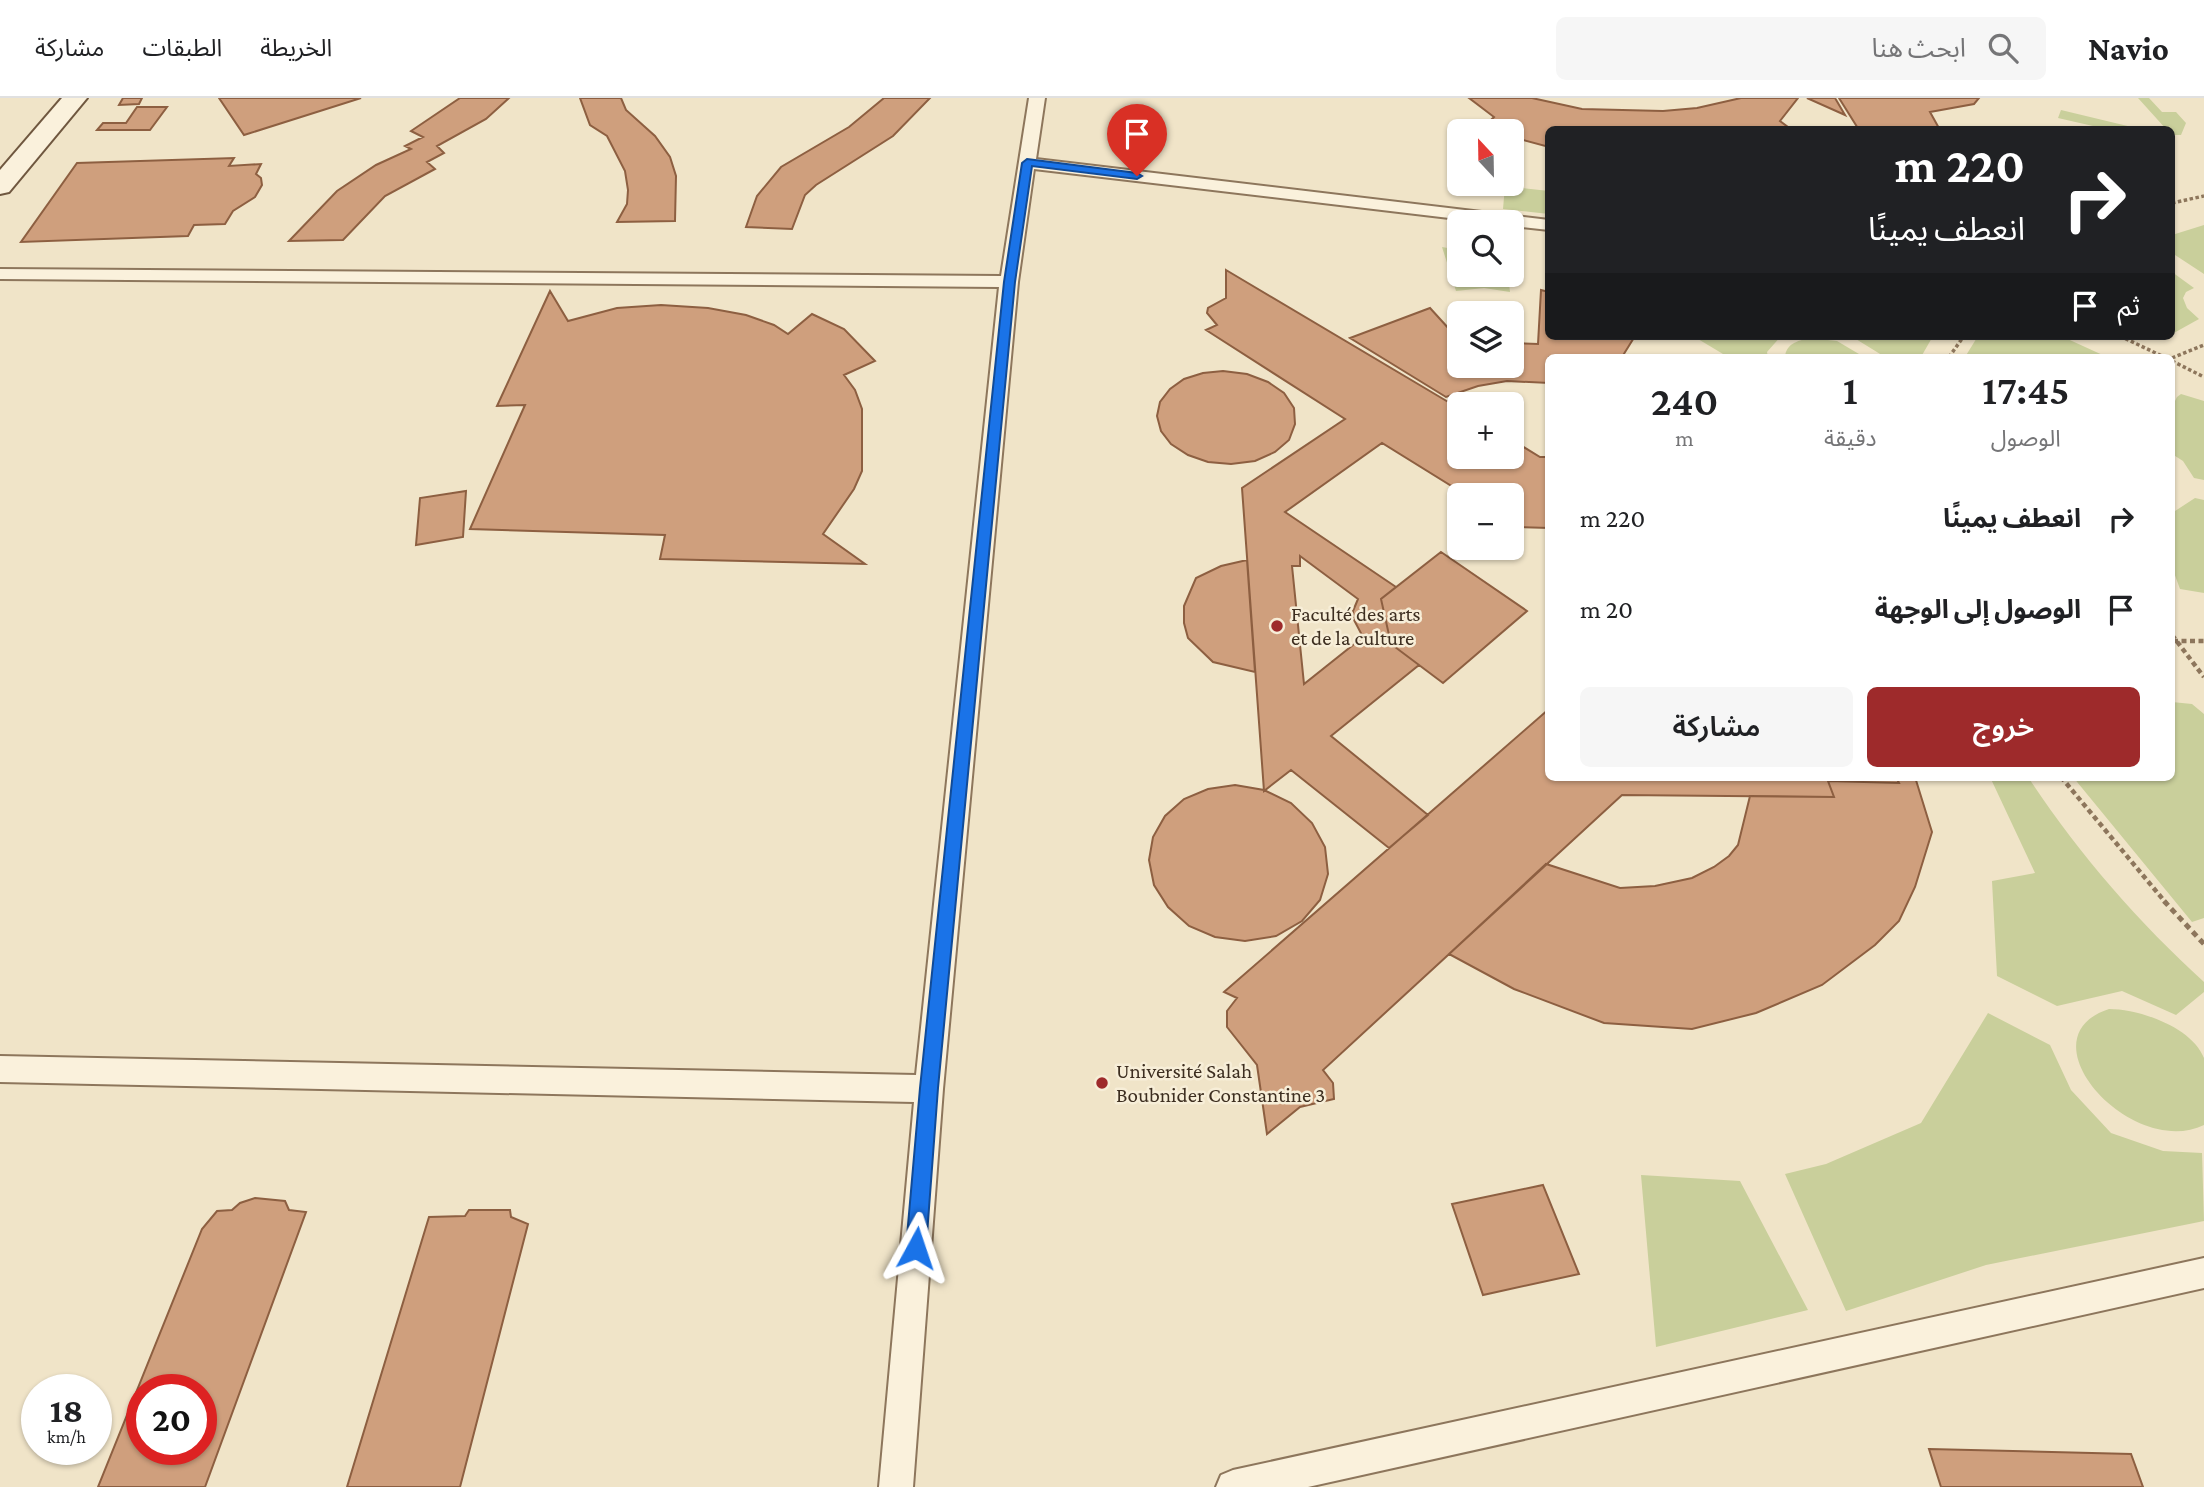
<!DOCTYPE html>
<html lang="ar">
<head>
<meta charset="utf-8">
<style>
  body { margin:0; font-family:"Crimson Pro","Noto Sans Arabic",serif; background:#f6f6f6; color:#202124; direction:rtl; height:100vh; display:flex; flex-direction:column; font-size:26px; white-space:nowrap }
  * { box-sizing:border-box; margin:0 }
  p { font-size:23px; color:#757577 }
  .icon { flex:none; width:38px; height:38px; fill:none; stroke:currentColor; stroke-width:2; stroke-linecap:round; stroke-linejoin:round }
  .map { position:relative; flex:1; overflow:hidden; direction:ltr }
  .side { position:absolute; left:1545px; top:256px; width:630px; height:427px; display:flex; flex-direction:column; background:#fff; border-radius:10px; box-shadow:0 2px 5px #0004; direction:rtl }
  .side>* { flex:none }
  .banner { position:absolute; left:1545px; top:28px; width:630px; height:214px; border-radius:10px; box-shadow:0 2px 5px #0004; direction:rtl; background:#202124; color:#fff; overflow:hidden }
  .needle { width:46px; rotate:338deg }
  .buttons { position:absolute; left:1447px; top:21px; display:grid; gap:14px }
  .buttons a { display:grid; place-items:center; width:77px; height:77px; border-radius:10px; background:#fff; box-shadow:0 2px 5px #0004; font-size:35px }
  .speed { position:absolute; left:21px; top:1276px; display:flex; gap:14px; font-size:35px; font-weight:700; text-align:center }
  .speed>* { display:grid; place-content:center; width:91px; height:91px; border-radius:50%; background:#fff; box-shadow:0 2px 5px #0004; line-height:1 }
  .speed small { font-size:18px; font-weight:400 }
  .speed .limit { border:10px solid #d22; background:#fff; color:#111 }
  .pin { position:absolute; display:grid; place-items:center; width:60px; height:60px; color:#fff; margin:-72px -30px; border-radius:50% 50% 50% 0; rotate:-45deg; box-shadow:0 0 7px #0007 }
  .pin .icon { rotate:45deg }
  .me { position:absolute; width:77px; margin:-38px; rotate:5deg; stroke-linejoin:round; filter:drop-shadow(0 0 5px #0008) }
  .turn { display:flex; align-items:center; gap:24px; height:147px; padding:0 35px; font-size:32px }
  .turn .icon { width:91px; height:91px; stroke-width:2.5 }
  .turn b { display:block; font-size:49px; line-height:60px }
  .then { display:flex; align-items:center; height:66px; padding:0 35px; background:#0003; gap:14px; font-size:26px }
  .eta { display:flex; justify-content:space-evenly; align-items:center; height:119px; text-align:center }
  .eta b { font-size:42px; font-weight:600; line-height:49px }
  .button { display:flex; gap:14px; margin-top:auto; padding:14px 35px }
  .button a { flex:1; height:80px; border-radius:10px; background:#9e2a2b; color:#fff; font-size:28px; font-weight:600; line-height:80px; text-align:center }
  .button a+a { background:#f6f6f6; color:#202124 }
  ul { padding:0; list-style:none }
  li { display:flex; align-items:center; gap:21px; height:91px; padding:0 35px }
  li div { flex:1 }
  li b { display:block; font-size:26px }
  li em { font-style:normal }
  header { display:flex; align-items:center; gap:42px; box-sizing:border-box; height:98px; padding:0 35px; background:#fff; border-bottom:2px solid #e0e0e0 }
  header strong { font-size:33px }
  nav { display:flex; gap:38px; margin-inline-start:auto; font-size:24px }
  .search { width:490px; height:63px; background:#f6f6f6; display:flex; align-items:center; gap:18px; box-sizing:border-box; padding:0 24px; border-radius:10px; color:#757577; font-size:26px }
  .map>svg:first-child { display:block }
  .green { fill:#c9cf9b }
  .building { fill:#cf9f7d; stroke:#8d5f41; stroke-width:2; fill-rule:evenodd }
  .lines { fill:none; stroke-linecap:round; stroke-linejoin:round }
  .lane-casing { stroke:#8d765c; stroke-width:4 }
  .secondary-casing { stroke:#6f573f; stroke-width:4 }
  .path-far2 { stroke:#8d765c; stroke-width:3.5; stroke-dasharray:3.5 2.5; stroke-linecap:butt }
  .path-far1 { stroke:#8d765c; stroke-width:4.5; stroke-dasharray:5 3.5; stroke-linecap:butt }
  .path { stroke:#8d765c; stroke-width:5; stroke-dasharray:6 4.5; stroke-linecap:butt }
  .lane { fill:#faf1dc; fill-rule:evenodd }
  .secondary { fill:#faf1dc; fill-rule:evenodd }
  .route { fill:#1a73e8; stroke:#114b97; stroke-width:2 }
  .poi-dot { fill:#9e2a2b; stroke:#f7eed8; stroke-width:2.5 }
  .labels { text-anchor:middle; stroke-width:5; stroke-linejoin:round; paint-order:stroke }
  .poi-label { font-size:21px; fill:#3d2e20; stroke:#f7eed8; text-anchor:start }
</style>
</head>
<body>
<header>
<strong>Navio</strong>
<div class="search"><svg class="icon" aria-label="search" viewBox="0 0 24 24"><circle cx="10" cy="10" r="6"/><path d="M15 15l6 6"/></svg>ابحث هنا</div>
<nav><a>الخريطة</a><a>الطبقات</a><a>مشاركة</a></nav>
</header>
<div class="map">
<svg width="2204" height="1389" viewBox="0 0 2204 1389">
  <rect width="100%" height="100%" fill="#f0e4c8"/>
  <path class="green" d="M 2138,0 L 2149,0 L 2162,14 L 2176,14 L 2186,25 L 2181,37 L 2172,37 L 2172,32 L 2166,31 Z
    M 2061,12 L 2140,31 L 2106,31 L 2058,20 Z
    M 1505,88 L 1549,93 L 1549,116 L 1503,111 Z
    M 2204,127 L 2204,176 L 2172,155 L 2172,137 Z
    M 1442,149 L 1459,152 L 1460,177 L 1508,177 L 1510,194 L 1484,190 L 1456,193 Z
    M 2172,174 L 2194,190 L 2186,194 L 2183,200 L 2187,210 L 2199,221 L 2172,236 Z
    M 1702,238 L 1781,238 L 1767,254 L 1768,259 L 1728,259 L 1698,241 Z
    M 1851,238 L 1933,238 L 1921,259 L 1885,259 Z
    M 1978,238 L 2061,238 L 2107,259 L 1965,259 Z
    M 1809,240 L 1837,243 L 1864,259 L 1785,259 C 1786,246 1797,243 1809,240 Z
    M 2181,296 L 2204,303 L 2204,382 L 2194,380 L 2183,363 L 2172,356 L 2172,309 L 2177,299 Z
    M 2195,400 L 2204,402 L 2204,495 L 2180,491 L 2172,469 L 2172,415 Z
    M 2172,604 L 2192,606 L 2204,616 L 2204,820 L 2192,824 L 2073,679 L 2172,679 Z
    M 1990,679 L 2028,679 C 2077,754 2138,824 2204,884 L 2204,894 L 2176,917 L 2122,893 L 2057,908 L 1997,878 L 1992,783 L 2035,775 Z
    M 2109,911 C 2139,911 2192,929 2204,960 C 2204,971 2204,1012 2204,1027 C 2132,1062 2020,940 2109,911 Z
    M 1988,915 L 2050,947 L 2071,992 L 2111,1035 L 2163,1053 L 2202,1055 L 2204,1123 L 1986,1167 L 1846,1213 L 1785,1076 L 1826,1066 L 1921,1025 Z
    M 1641,1077 L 1740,1083 L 1808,1212 L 1656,1249 Z"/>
  <path class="building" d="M 123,0 L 142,0 L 139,6 L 119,7 Z
    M 219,0 L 361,0 L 244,37 Z
    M 460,0 L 509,0 L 486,21 L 437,48 L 444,55 L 427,64 L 435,71 L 385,98 L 343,142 L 289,143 L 337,93 L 376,67 L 411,51 L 405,48 L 423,39 L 411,33 Z
    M 580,0 L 621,0 L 626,12 L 655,38 L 670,59 L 676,78 L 675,123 L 617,124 L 627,106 L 628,92 L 625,73 L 607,38 L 590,27 Z
    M 884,0 L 930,0 L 893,38 L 816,87 L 805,97 L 792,131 L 746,129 L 757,98 L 781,69 L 849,29 Z
    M 1469,0 L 1532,0 L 1582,11 L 1663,13 L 1697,10 L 1741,0 L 1798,0 L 1780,23 L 1792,32 L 1588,32 L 1564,29 L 1563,32 L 1549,32 L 1549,49 L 1512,39 L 1512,33 L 1482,31 L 1494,19 Z
    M 1807,0 L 1835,0 L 1845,17 Z
    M 1839,0 L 1979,0 L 1974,6 L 1930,14 L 1940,32 L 1859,32 Z
    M 137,9 L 167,9 L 150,32 L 97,32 L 103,25 L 126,25 Z
    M 234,60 L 229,68 L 261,66 L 256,76 L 261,80 L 262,87 L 255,99 L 233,113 L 225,126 L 194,127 L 188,138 L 21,144 L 77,65 Z
    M 1226,172 L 1460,311 L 1460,359 L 1512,359 L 1512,342 L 1540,359 L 1549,359 L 1549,430 L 1517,429 L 1512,426 L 1512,397 L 1466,397 L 1382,345 L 1285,414 L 1396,489 L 1381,501 L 1391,546 L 1419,567 L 1331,638 L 1428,717 L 1389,750 L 1291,672 L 1264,693 L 1242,390 L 1345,321 L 1206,232 L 1217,227 L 1207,215 L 1208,210 L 1226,200 ZM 1300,458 L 1358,501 L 1353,513 L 1354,522 L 1363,539 L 1304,586 L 1292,468 L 1300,468 Z
    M 1541,192 L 1549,194 L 1549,238 L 1635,238 L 1622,259 L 1549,259 L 1549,285 L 1507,283 L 1478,288 L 1446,299 L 1350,240 L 1430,210 L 1460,243 L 1460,268 L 1512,268 L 1512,245 L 1538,246 Z
    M 550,193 L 568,223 L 617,210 L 661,207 L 708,210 L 746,217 L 774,227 L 788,236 L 812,216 L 844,231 L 875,263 L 844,277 L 855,292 L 862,311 L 862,373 L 854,391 L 823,436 L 865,466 L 660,461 L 665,437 L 470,431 L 525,307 L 497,308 Z
    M 1223,273 L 1247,276 L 1268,284 L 1284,295 L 1294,310 L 1295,326 L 1289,342 L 1275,354 L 1255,363 L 1231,366 L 1208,364 L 1188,357 L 1171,346 L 1161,333 L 1157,318 L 1160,304 L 1170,291 L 1184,281 L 1203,275 Z
    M 466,393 L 463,439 L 416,447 L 420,400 Z
    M 1441,454 L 1527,513 L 1443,585 L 1391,546 L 1381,501 Z
    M 1247,462 L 1255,574 L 1213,564 L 1188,540 L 1184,525 L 1184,508 L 1196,480 L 1221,468 Z
    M 1549,611 L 1549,679 L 1896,679 L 1899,685 L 1828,683 L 1834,699 L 1622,697 L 1323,972 L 1333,985 L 1334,1001 L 1300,1009 L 1267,1036 L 1257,967 L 1227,929 L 1227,913 L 1237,900 L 1224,894 Z
    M 1896,679 L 1915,679 L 1932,734 L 1915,789 L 1899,823 L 1875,847 L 1822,887 L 1756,915 L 1692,931 L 1604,925 L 1514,891 L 1449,856 L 1546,766 L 1620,790 L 1655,788 L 1692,780 L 1714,769 L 1729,758 L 1738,747 L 1750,698 L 1834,699 L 1828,683 L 1899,685 Z
    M 1235,687 L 1264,692 L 1291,705 L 1312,725 L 1325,749 L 1328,776 L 1320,802 L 1302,823 L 1276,838 L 1245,843 L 1215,839 L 1189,828 L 1168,809 L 1154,787 L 1149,762 L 1153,739 L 1165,718 L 1184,701 L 1208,691 Z
    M 1543,1087 L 1579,1176 L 1483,1197 L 1452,1106 Z
    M 255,1100 L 285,1103 L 289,1112 L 306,1114 L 205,1389 L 98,1389 L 202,1131 L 217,1113 L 232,1112 L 240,1105 ZM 142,1292 L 201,1292 L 201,1351 L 142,1351 Z
    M 469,1112 L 510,1112 L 511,1119 L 528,1126 L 460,1389 L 347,1389 L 429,1119 L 465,1118 Z
    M 1929,1351 L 2131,1356 L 2143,1389 L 1941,1389 Z"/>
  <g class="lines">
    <g class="lane-casing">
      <path id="lane" d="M 1029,0 L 1045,0 L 1036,61 L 1549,122 L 1549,132 L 1512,128 L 1512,124 L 1483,124 L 1034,71 L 1018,184 L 943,991 L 913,1389 L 879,1389 L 914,1004 L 0,984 L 0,958 L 916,977 L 999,189 L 0,181 L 0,171 L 1001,178 Z
        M 2204,1160 L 2204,1190 L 1308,1389 L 1216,1389 L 1221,1377 L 1233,1372 Z"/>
    </g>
    <g class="secondary-casing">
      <path id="secondary" d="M 62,0 L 87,0 L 9,94 L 0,96 L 0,72 Z"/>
    </g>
    <path class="path-far2" d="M 2172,105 L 2204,98
      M 2120,238 L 2164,259
      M 1949,259 L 1964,238
      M 2172,260 L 2204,247
      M 2172,263 L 2204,279"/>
    <path class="path-far1" d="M 2172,537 L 2204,579
      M 2173,543 L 2204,543
      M 2061,679 L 2166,805"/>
    <path class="path" d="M 2164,803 L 2204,846"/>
    <use href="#lane" class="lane"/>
    <use href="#secondary" class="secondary"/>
  </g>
  <path class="route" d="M 1027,61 L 1137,75 L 1142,78 L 1137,81 L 1032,68 L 1015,184 L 938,990 L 926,1150 L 923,1157 L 916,1160 L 909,1157 L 906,1150 L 920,990 L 1004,184 L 1022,65 Z"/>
  <g class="poi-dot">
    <circle cx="1277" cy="528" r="7"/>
    <circle cx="1102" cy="985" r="7"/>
  </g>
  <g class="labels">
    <g class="poi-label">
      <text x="1291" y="523">Faculté des arts<tspan x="1291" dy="24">et de la culture</tspan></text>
      <text x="1116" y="980">Université Salah<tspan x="1116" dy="24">Boubnider Constantine 3</tspan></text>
    </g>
  </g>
</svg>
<div class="buttons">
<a><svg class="needle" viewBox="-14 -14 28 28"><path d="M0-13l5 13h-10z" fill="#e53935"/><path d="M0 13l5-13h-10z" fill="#757577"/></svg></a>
<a><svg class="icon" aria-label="search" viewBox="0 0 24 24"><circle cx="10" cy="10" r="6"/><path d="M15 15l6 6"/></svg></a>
<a><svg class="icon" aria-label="layers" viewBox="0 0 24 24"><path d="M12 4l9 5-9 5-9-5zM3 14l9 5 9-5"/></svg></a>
<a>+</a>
<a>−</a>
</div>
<div class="speed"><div>18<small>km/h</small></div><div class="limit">20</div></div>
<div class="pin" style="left:1137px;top:78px;background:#d93025"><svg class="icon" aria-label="arrive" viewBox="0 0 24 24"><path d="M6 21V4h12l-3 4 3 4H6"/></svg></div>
<svg class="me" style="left:916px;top:1150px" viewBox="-20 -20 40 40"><path d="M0-17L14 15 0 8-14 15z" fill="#1a73e8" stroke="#fff" stroke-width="4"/></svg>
<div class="banner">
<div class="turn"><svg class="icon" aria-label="right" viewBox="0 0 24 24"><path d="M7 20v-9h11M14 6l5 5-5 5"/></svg><div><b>220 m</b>انعطف يمينًا</div></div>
<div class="then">ثم<svg class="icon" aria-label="arrive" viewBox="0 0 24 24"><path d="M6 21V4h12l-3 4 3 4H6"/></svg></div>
</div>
<section class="side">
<div class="eta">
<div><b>17:45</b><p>الوصول</p></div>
<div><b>1</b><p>دقيقة</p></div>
<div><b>240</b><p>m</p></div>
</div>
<ul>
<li><svg class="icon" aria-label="right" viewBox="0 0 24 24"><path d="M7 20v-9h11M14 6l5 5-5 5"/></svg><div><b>انعطف يمينًا</b></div><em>220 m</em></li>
<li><svg class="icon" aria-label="arrive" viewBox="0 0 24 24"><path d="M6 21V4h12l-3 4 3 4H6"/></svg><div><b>الوصول إلى الوجهة</b></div><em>20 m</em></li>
</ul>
<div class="button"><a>خروج</a><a>مشاركة</a></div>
</section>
</div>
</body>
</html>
